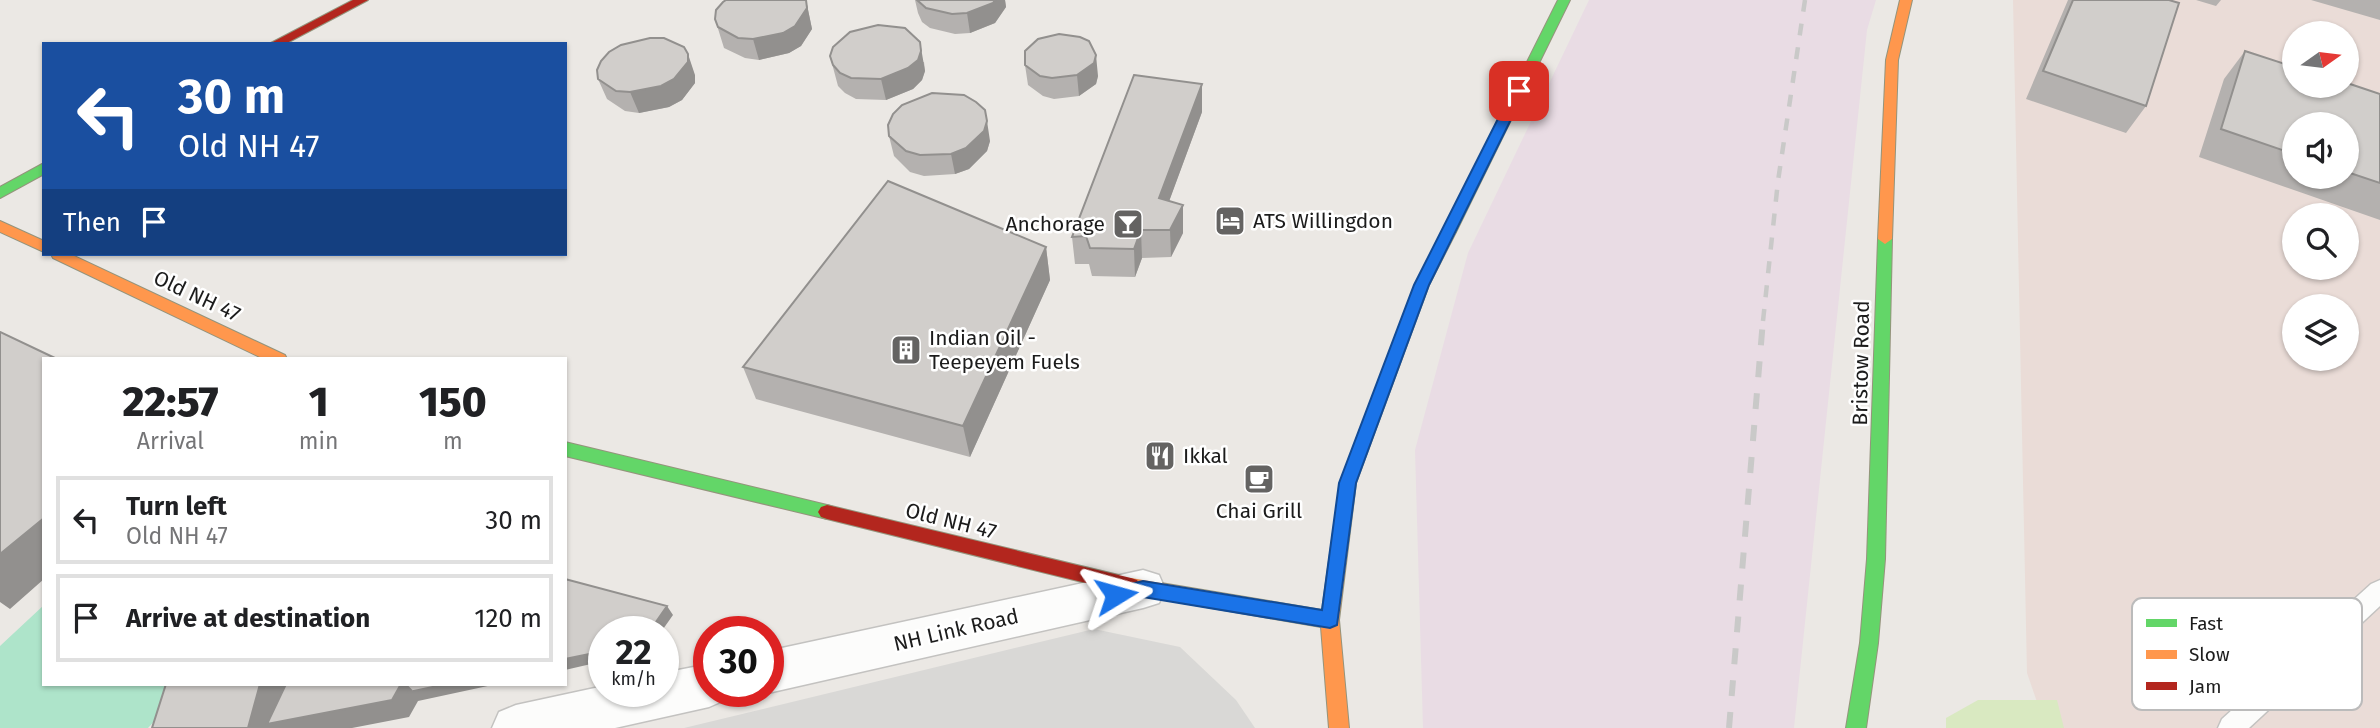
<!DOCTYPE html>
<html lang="en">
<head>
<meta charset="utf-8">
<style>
  body { margin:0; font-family:"Fira Sans",sans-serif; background:#f6f6f6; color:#202124; height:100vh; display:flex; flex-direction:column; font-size:26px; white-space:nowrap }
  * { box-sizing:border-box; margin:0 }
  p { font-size:23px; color:#757577 }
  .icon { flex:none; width:38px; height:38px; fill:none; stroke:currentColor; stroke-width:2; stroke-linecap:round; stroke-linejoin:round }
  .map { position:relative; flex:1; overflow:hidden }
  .side { position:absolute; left:42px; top:357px; width:525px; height:329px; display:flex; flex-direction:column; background:#fff; border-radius:0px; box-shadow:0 2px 5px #0004 }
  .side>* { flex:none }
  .top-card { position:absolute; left:42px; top:42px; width:525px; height:214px; border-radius:0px; box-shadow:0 2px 5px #0004; background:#1a4fa0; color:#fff; overflow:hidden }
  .needle { width:46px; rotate:76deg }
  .controls { position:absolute; left:2282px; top:21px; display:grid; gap:14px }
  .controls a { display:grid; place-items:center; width:77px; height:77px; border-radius:50%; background:#fff; box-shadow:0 2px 5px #0004; font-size:35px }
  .speed { position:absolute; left:588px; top:616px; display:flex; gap:14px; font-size:35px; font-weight:700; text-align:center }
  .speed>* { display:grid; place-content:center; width:91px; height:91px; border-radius:50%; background:#fff; box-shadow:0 2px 5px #0004; line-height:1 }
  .speed small { font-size:18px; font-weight:400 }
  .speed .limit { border:10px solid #d22; background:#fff; color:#111 }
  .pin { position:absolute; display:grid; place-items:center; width:60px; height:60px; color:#fff; margin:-30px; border-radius:14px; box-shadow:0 4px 10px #0006 }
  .me { position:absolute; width:77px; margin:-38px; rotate:82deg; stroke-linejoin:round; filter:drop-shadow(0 0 5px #0008) }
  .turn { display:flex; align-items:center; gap:24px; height:147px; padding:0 21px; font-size:32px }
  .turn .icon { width:91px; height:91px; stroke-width:2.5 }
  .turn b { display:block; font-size:49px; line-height:60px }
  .then { display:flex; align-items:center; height:66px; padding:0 21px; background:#0003; gap:14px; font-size:26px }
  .eta { display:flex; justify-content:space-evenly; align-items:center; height:119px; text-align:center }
  .eta b { font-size:42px; font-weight:800; line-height:49px }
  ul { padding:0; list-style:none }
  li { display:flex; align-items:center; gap:21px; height:88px; margin:0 14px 10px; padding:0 7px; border:4px solid #e0e0e0; border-radius:0px }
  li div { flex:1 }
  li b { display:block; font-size:26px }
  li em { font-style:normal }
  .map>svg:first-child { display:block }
  .industrial { fill:#e9dce4 }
  .religious { fill:#d9d8d6 }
  .military { fill:#eadcd7; fill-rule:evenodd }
  .grass { fill:#d9e9c1 }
  .pitch { fill:#aee4ca }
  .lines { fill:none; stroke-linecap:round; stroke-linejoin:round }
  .lane-casing { stroke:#c3c2c0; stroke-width:3 }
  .street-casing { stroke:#c3c2c0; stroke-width:3 }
  .fast-casing { stroke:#94947c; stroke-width:2 }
  .slow-casing { stroke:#94947c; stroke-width:2 }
  .jam-casing { stroke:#94947c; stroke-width:2 }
  .lane { fill:#fcfcfb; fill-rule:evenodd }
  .street { fill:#fcfcfb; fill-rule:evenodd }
  .fast { fill:#63d668; fill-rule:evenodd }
  .slow { fill:#ff974d; fill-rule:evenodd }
  .jam { fill:#b3261e; fill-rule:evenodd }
  .rail-far1 { stroke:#c9c9c8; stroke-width:4.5; stroke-dasharray:12 12; stroke-linecap:butt }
  .rail { stroke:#c9c9c8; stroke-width:6; stroke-dasharray:16 16; stroke-linecap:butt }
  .wall { fill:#b4b1af; fill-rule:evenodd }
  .shaded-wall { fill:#92908e }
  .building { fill:#d1cecb; stroke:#92908e; stroke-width:2 }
  .route { fill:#1a73e8; stroke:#114b97; stroke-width:2 }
  .labels { text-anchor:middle; stroke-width:5; stroke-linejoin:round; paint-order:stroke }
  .poi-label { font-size:21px; fill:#1c1c1c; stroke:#fff; text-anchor:start }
  .street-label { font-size:21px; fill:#1c1c1c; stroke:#fff }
  .key { fill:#fff; stroke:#bbb; stroke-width:2 }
  .key-label { font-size:19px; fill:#1c1c1c }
</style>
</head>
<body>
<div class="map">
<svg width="2380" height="728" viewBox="0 0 2380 728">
  <rect width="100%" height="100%" fill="#ebe8e4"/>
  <path class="industrial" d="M 1589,0 L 1876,0 L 1867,30 L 1794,728 L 1423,728 L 1415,450 L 1468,253 Z"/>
  <path class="religious" d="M 1094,629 L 1180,647 L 1236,700 L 1255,728 L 684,728 Z"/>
  <path class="military" d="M 2013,0 L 2380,0 L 2380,728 L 2046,728 L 2027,673 ZM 2294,33 L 2347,33 L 2347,86 L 2294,86 ZM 2294,124 L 2347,124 L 2347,177 L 2294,177 ZM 2294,215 L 2347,215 L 2347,268 L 2294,268 ZM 2294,306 L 2347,306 L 2347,359 L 2294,359 Z"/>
  <path class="grass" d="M 1978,700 L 2057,700 L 2064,728 L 1946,728 L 1946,718 Z"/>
  <path class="pitch" d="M 44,605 L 44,684 L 189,684 L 148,728 L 0,728 L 0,646 Z"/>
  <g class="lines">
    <g class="lane-casing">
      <path id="lane" d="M 2380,580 L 2380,606 L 2249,728 L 2218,728 L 2222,719 L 2371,584 Z"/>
    </g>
    <g class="street-casing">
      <path id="street" d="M 1143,570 L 1159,575 L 1165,589 L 1159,603 L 1143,608 L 768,693 L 763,691 L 768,691 L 768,651 Z
        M 709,664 L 709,691 L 729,691 L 725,700 L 709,707 L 615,728 L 492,728 L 499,712 L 516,705 L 604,686 L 604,691 L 663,691 L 663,673 Z"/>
    </g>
    <g class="fast-casing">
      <path id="fast" d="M 1558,0 L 1570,0 L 1456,232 L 1449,237 L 1444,236 L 1442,232 Z
        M 44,163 L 44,174 L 0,198 L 0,187 Z
        M 1885,234 L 1892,239 L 1885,559 L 1878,643 L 1866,728 L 1846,728 L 1860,643 L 1867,559 L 1878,239 Z
        M 565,442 L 827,505 L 833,507 L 836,512 L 833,517 L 827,519 L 565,456 Z"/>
    </g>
    <g class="slow-casing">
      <path id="slow" d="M 1900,0 L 1912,0 L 1898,60 L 1892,239 L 1885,244 L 1878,239 L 1886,60 Z
        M 0,221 L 44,241 L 44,252 L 0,232 Z
        M 1449,227 L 1456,232 L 1429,285 L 1356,483 L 1339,620 L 1349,728 L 1329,728 L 1321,627 L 1131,594 L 1125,592 L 1122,586 L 1125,580 L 1131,578 L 1322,610 L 1340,483 L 1415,285 L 1444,228 Z
        M 51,254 L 70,254 L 285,355 L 287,359 L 264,359 L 53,258 Z"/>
    </g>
    <g class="jam-casing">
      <path id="jam" d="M 353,0 L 368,0 L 285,44 L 269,44 Z
        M 827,505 L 1131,578 L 1137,580 L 1140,586 L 1137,592 L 1131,594 L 827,519 L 821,517 L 818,512 L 821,507 Z"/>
    </g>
    <use href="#lane" class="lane"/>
    <use href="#street" class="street"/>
    <use href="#fast" class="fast"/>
    <use href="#slow" class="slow"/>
    <use href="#jam" class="jam"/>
    <path class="rail-far1" d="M 1763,321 L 1778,181 L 1805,0"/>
    <path class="rail" d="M 1729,728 L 1763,320"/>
  </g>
  <path class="wall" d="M 806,0 L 812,29 L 801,46 L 789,53 L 759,60 L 745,58 L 724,48 L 715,19 Z
    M 915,0 L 1005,0 L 1006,7 L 995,23 L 970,33 L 955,34 L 930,28 L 922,22 L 918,13 Z
    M 2068,0 L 2169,0 L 2146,106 L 2126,133 L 2026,99 Z
    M 2196,0 L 2221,0 L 2216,6 Z
    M 2311,0 L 2380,0 L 2380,20 Z
    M 2245,51 L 2380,94 L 2380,220 L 2199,157 L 2224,79 ZM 2294,124 L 2347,124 L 2347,177 L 2294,177 Z
    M 830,56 L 924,62 L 925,71 L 922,80 L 913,89 L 886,100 L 856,99 L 845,93 L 838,86 Z
    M 1025,65 L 1098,76 L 1096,84 L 1079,96 L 1054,99 L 1043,96 L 1028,85 Z
    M 695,75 L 695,83 L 682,100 L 669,107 L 639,113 L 625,111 L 607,99 L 598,79 Z
    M 1202,84 L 1202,112 L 1169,201 L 1183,233 L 1171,257 L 1142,258 L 1135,277 L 1092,276 L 1089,264 L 1075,264 L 1072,237 Z
    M 889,136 L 990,141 L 987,151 L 969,169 L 955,174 L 924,176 L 910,172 L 894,156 Z
    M 1046,247 L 1050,280 L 970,457 L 756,399 L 743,367 Z"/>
  <path class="shaded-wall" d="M 806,0 L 812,29 L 801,46 L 789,53 L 759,60 L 753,39 Z
    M 995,0 L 1005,0 L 1006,7 L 995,23 L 970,33 L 967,13 Z
    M 920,42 L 925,71 L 922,80 L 913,89 L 886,100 L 881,79 Z
    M 688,54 L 695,75 L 695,83 L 682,100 L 669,107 L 639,113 L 630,92 Z
    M 1096,55 L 1098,76 L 1096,84 L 1079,96 L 1077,75 Z
    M 1202,84 L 1202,112 L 1160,226 L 1159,198 Z
    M 987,121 L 990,141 L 987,151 L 969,169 L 955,174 L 951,154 Z
    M 1183,205 L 1183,233 L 1171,257 L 1170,230 Z
    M 1141,230 L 1142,258 L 1135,277 L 1134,249 Z
    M 1046,247 L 1050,280 L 970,457 L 963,426 Z
    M 44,518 L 44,579 L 10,609 L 0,602 L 0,554 Z
    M 667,606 L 673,615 L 661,632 L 649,632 Z
    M 604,651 L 604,661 L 565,670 L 565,659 Z
    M 260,684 L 285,684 L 275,723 L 401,684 L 497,684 L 418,701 L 409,717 L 352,728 L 248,728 Z"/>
  <path class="building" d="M 726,0 L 806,0 L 807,8 L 795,26 L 783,33 L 753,39 L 738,38 L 718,27 L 715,19 L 716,10 L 723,2 Z
    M 917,0 L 995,0 L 993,3 L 967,13 L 952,14 L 926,8 Z
    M 2073,0 L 2169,0 L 2179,3 L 2146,106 L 2043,71 Z
    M 878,25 L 905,28 L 920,42 L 921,51 L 918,60 L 908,68 L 881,79 L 851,78 L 840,73 L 833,65 L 830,56 L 833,47 L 850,32 Z
    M 1059,34 L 1080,37 L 1089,41 L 1096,55 L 1094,63 L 1077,75 L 1052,78 L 1040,76 L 1025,65 L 1025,51 L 1038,39 Z
    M 650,38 L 664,38 L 684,47 L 688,54 L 688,62 L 674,79 L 661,86 L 630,92 L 616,91 L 598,79 L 597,70 L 601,61 L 609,52 L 621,45 Z
    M 2245,51 L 2294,67 L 2294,86 L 2347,86 L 2347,83 L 2380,94 L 2380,183 L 2347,172 L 2347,124 L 2294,124 L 2294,154 L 2221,129 Z
    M 1134,75 L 1202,84 L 1159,198 L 1183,205 L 1170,230 L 1141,230 L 1134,249 L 1090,248 L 1086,236 L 1072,237 Z
    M 932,93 L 964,95 L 976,102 L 985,110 L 987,121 L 984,131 L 966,148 L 951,154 L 920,155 L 906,151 L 889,136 L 888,125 L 893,114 L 902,105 Z
    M 888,181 L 1046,247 L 963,426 L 743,367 Z
    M 0,332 L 57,359 L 44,359 L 44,518 L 0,554 Z
    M 565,579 L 667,606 L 649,632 L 604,632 L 604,651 L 565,659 Z
    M 166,684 L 260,684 L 248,728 L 152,728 Z
    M 286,684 L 401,684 L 392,700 L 267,724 Z
    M 405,684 L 447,684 L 409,692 L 411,690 Z"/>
  <path class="route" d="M 1519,87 L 1525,91 L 1429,285 L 1356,483 L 1337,625 L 1330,628 L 1143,597 L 1116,603 L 1110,600 L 1107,595 L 1110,589 L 1143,581 L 1322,610 L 1339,483 L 1414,285 L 1512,91 Z"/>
  <defs>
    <g id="hotel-square" transform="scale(1.575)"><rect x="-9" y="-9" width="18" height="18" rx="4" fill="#646362" stroke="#fff"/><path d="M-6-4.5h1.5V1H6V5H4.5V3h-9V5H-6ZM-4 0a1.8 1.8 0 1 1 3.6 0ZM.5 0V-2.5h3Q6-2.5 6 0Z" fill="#fff"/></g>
    <g id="bar-square" transform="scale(1.575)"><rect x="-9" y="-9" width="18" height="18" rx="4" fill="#646362" stroke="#fff"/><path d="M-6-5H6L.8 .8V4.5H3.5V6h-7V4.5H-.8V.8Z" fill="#fff"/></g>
    <g id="building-square" transform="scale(1.575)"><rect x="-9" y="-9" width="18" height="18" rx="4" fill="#646362" stroke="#fff"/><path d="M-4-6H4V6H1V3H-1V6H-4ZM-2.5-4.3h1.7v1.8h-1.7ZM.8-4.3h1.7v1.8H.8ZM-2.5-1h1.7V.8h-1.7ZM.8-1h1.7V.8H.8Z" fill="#fff"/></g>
    <g id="restaurant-square" transform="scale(1.575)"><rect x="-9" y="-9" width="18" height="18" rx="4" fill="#646362" stroke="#fff"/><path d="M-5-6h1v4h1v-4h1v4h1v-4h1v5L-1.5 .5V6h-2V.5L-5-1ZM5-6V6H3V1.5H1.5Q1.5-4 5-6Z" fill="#fff"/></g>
    <g id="cafe-square" transform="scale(1.575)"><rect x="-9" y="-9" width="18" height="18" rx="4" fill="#646362" stroke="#fff"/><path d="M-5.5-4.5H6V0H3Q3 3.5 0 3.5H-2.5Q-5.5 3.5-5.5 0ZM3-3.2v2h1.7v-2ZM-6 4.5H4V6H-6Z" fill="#fff"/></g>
  </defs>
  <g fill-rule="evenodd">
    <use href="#hotel-square" x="1230" y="221"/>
    <use href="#bar-square" x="1128" y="224"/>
    <use href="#building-square" x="906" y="350"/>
    <use href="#restaurant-square" x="1160" y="456"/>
    <use href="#cafe-square" x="1259" y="479"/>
  </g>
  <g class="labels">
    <g class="poi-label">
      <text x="1253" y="228">ATS Willingdon</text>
      <text x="1105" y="231" text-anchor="end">Anchorage</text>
      <text x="929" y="345">Indian Oil -<tspan x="929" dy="24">Teepeyem Fuels</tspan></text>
      <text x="1183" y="463">Ikkal</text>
      <text x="1259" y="518" text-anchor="middle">Chai Grill</text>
    </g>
    <g class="street-label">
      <text transform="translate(197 296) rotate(25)" y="7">Old NH 47</text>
      <text transform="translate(1861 363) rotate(-89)" y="7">Bristow Road</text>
      <text transform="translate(951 521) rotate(14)" y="7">Old NH 47</text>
      <text transform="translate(956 630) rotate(-13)" y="7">NH Link Road</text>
    </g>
  </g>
  <rect x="2132" y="598" width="230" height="112" rx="10" class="key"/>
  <rect x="2146" y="619" width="31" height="8" fill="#63d668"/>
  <rect x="2146" y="650" width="31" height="9" fill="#ff974d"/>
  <rect x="2146" y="682" width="31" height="8" fill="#b3261e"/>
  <g class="key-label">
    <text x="2189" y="630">Fast</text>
    <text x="2189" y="661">Slow</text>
    <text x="2189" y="693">Jam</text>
  </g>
</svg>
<div class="controls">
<a><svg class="needle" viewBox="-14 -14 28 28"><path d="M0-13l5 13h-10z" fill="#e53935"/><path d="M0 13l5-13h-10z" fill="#757577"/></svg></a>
<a><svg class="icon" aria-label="sound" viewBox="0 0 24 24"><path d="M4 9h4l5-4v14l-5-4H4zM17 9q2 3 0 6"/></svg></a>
<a><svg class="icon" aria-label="search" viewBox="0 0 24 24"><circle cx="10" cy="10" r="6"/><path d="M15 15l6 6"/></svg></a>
<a><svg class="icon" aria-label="layers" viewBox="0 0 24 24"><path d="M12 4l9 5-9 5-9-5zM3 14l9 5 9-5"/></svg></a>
</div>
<div class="speed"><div>22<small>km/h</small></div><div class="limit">30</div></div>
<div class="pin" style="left:1519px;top:91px;background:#d93025"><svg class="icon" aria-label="arrive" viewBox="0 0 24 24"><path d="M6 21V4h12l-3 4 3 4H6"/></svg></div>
<svg class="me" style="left:1116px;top:595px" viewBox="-20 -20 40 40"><path d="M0-17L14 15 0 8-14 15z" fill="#1a73e8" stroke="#fff" stroke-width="4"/></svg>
<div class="top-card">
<div class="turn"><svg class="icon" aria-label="left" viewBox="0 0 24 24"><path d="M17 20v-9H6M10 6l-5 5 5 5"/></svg><div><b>30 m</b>Old NH 47</div></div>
<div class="then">Then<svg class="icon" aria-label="arrive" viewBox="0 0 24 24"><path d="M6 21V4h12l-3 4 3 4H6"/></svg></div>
</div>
<section class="side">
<div class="eta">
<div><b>22:57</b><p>Arrival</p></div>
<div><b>1</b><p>min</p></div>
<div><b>150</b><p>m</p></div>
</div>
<ul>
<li><svg class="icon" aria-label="left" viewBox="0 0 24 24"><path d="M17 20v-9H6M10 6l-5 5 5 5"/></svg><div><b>Turn left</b><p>Old NH 47</p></div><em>30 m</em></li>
<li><svg class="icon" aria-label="arrive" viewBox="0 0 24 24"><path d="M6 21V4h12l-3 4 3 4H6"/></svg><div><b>Arrive at destination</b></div><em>120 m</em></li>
</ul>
</section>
</div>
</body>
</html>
